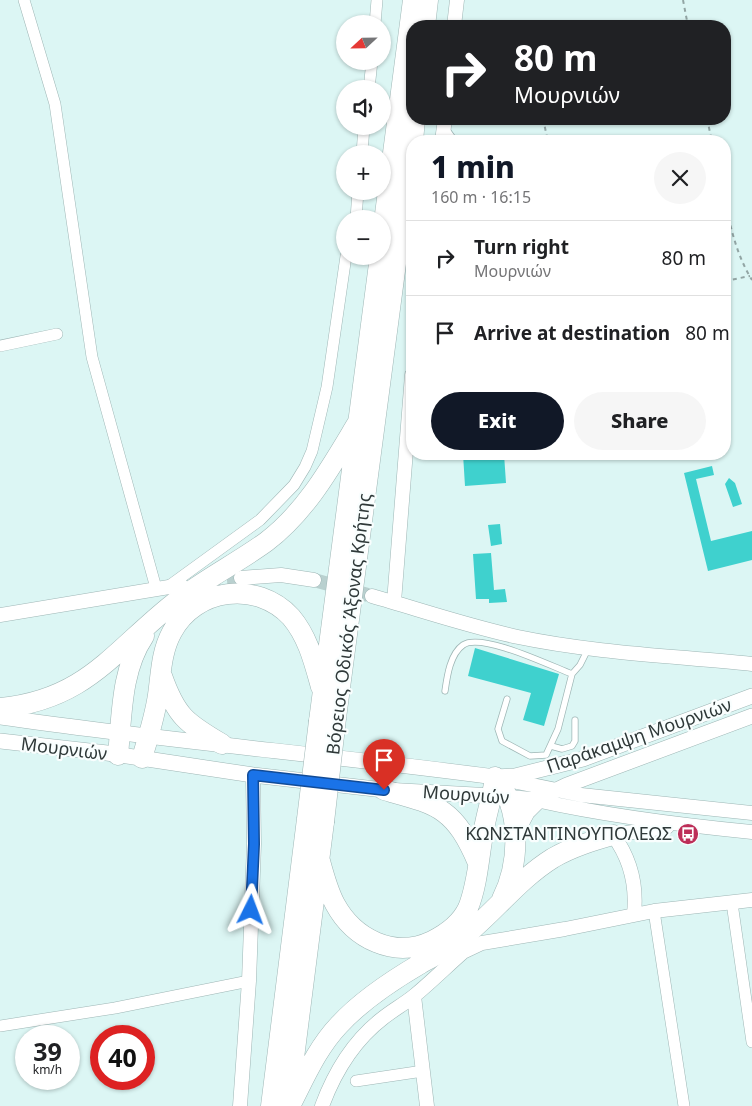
<!DOCTYPE html>
<html lang="en">
<head>
<meta charset="utf-8">
<style>
  body { margin:0; font-family:"Noto Sans",sans-serif; background:#f6f6f6; color:#202124; height:100vh; display:flex; flex-direction:column; font-size:19px; white-space:nowrap }
  * { box-sizing:border-box; margin:0 }
  p { font-size:16px; color:#757577 }
  .icon { flex:none; width:28px; height:28px; fill:none; stroke:currentColor; stroke-width:2; stroke-linecap:round; stroke-linejoin:round }
  .map { position:relative; flex:1; overflow:hidden }
  .side { position:absolute; left:406px; top:135px; width:325px; height:325px; display:flex; flex-direction:column; background:#fff; border-radius:20px; box-shadow:0 1px 4px #0004 }
  .side>* { flex:none }
  .top-card { position:absolute; left:406px; top:20px; width:325px; height:105px; border-radius:20px; box-shadow:0 1px 4px #0004; background:#202124; color:#fff; overflow:hidden }
  .needle { width:32px; rotate:248deg }
  .controls { position:absolute; left:336px; top:15px; display:grid; gap:10px }
  .controls a { display:grid; place-items:center; width:55px; height:55px; border-radius:50%; background:#fff; box-shadow:0 1px 4px #0004; font-size:25px }
  .speed { position:absolute; left:15px; top:1025px; display:flex; gap:10px; font-size:25px; font-weight:700; text-align:center }
  .speed>* { display:grid; place-content:center; width:65px; height:65px; border-radius:50%; background:#fff; box-shadow:0 1px 4px #0004; line-height:1 }
  .speed small { font-size:12px; font-weight:400 }
  .speed .limit { border:8px solid #d22; background:#fff; color:#111 }
  .pin { position:absolute; display:grid; place-items:center; width:42px; height:42px; color:#fff; margin:-51px -21px; border-radius:50% 50% 50% 0; rotate:-45deg; box-shadow:0 0 5px #0007 }
  .pin .icon { rotate:45deg }
  .me { position:absolute; width:55px; margin:-28px; rotate:3deg; stroke-linejoin:round; filter:drop-shadow(0 0 4px #0008) }
  .turn { display:flex; align-items:center; gap:18px; height:105px; padding:0 25px; font-size:22px }
  .turn .icon { width:65px; height:65px; stroke-width:2.5 }
  .turn b { display:block; font-size:35px; line-height:42px }
  .round { display:grid; place-items:center; flex:none; width:52px; height:52px; border-radius:26px; background:#f6f6f6 }
  .head { display:flex; align-items:center; justify-content:space-between; height:85px; padding:0 25px }
  h1 { font-size:30px; font-weight:800; line-height:38px; color:#111827 }
  .cta { display:flex; gap:10px; margin-top:auto; padding:10px 25px }
  .cta a { flex:1; height:58px; border-radius:30px; background:#111827; color:#fff; font-size:20px; font-weight:800; line-height:58px; text-align:center }
  .cta a+a { background:#f6f6f6; color:#202124 }
  ul { padding:0; list-style:none }
  li { display:flex; align-items:center; gap:15px; height:75px; padding:0 25px; border-top:1px solid #e0e0e0 }
  li div { flex:1 }
  li b { display:block; font-size:19px }
  li em { font-style:normal }
  .map>svg:first-child { display:block }
  .building { fill:#3fd1ce }
  .lines { fill:none; stroke-linecap:round; stroke-linejoin:round }
  .tertiary-tunnel { stroke:#b9d0cf; stroke-width:14; stroke-dasharray:14 7; stroke-linecap:butt }
  .service-casing { stroke:#9eb6b5; stroke-width:7 }
  .minor-casing { stroke:#9eb6b5; stroke-width:12 }
  .tertiary-casing { stroke:#9eb6b5; stroke-width:15 }
  .secondary-casing { stroke:#9eb6b5; stroke-width:16 }
  .motorway-casing { stroke:#9eb6b5; stroke-width:21 }
  .path { stroke:#92a5a4; stroke-width:2; stroke-dasharray:4 4; stroke-linecap:butt }
  .service { stroke:#fff; stroke-width:5.5 }
  .minor { stroke:#fff; stroke-width:11 }
  .tertiary { stroke:#fff; stroke-width:14 }
  .secondary { stroke:#fff; stroke-width:15 }
  .motorway { stroke:#fff; stroke-width:20 }
  .motorway-bridge-casing { stroke:#9eb6b5; stroke-width:21; stroke-linecap:butt }
  .motorway-bridge { stroke:#fff; stroke-width:20 }
  .route-casing { stroke:#114b97; stroke-width:12 }
  .route { stroke:#1a73e8; stroke-width:9 }
  .labels { text-anchor:middle; stroke-width:4.5; stroke-linejoin:round; paint-order:stroke }
  .street-label { font-size:18px; fill:#2f3939; stroke:#f9fefe }
  .poi-label { font-size:18px; fill:#2f3939; stroke:#f9fefe; text-anchor:end }
</style>
</head>
<body>
<div class="map">
<svg width="752" height="1106" viewBox="0 0 752 1106">
  <rect width="100%" height="100%" fill="#dcf6f4"/>
  <path class="building" d="M 463,454 L 504,454 L 506,483 L 465,486 Z
    M 712,466 L 714,475 L 696,479 L 711,541 L 752,531 L 752,560 L 708,571 L 684,473 Z
    M 729,478 L 735,483 L 742,504 L 733,507 L 725,484 Z
    M 500,524 L 502,544 L 491,546 L 488,525 Z
    M 491,553 L 494,590 L 505,589 L 507,602 L 489,603 L 489,599 L 476,599 L 473,554 Z
    M 475,648 L 559,674 L 544,726 L 523,720 L 531,693 L 468,676 Z"/>
  <g class="lines">
    <path class="tertiary-tunnel" d="M 314,580 L 372,596
      M 206,582 L 241,578"/>
    <g class="service-casing">
      <path id="service" d="M 445,127 L 455,141
        M 445,691 C 447,677 450,654 463,645 C 481,632 551,666 572,674
        M 507,699 L 498,729 L 502,741 L 530,756 L 546,755 L 558,729 L 572,674 L 580,665 L 588,649
        M 551,746 L 562,749 L 572,746 L 575,741 L 575,720"/>
    </g>
    <g class="minor-casing">
      <path id="minor" d="M 24,0 L 55,104 L 92,357 L 156,588
        M 375,24 L 377,0
        M 369,89 L 372,61
        M 362,154 L 364,126
        M 356,219 L 358,191
        M 0,346 L 57,334
        M 169,586 L 260,520 L 294,485 L 305,467 L 312,451 L 327,387 L 346,256
        M 732,903 L 752,1042
        M 654,911 L 684,1106
        M 0,1026 L 115,1008 L 249,981
        M 356,1081 L 423,1071"/>
    </g>
    <g class="tertiary-casing">
      <path id="tertiary" d="M 454,26 L 457,0
        M 442,141 L 445,119
        M 241,578 L 281,575 L 314,580
        M 372,596 C 421,610 468,626 518,637 C 595,653 674,656 752,664
        M 394,602 L 412,375
        M 0,615 L 181,585
        M 503,779 L 581,795 L 752,813
        M 536,800 C 607,816 680,825 752,832
        M 634,914 C 637,885 630,858 613,835 L 667,827
        M 414,996 L 427,1106
        M 240,1106 L 249,981 L 254,844 L 253,775
        M 322,1106 C 335,1071 353,1041 383,1018 C 393,1010 404,1004 414,996 C 431,982 447,966 463,952 L 482,943 L 565,929 L 654,911 L 752,900"/>
    </g>
    <g class="secondary-casing">
      <path id="secondary" d="M 0,717 C 165,741 330,755 495,777 L 515,776 L 583,759 L 752,696
        M 0,741 L 107,753 L 253,775 L 384,790 L 493,796 L 536,800 L 567,785 L 752,716"/>
    </g>
    <g class="motorway-casing">
      <path id="motorway" d="M 425,26 L 428,0
        M 413,141 L 415,119
        M 382,237 L 413,0
        M 162,676 C 176,716 186,723 222,744
        M 0,708 C 86,700 113,651 174,603 C 203,580 237,563 266,542 C 307,511 332,465 358,422
        M 336,718 L 412,142
        M 319,721 L 380,256
        M 118,755 C 122,715 121,670 144,636
        M 142,758 C 148,738 155,716 158,695 C 161,674 161,652 172,632 C 195,588 257,580 291,617 C 308,637 314,662 321,687
        M 495,777 C 522,808 520,863 502,899
        M 384,790 C 438,805 454,807 478,863
        M 515,830 L 525,811 L 536,800
        M 320,861 C 324,876 328,891 335,904 C 354,939 394,959 432,941 C 446,934 461,923 468,908 C 478,884 479,854 484,829 C 487,811 493,795 495,777
        M 289,1097 L 324,822
        M 271,1106 L 307,819
        M 290,1106 C 304,1079 317,1048 339,1025 C 362,1000 391,981 420,964 C 432,957 445,951 456,943 C 491,917 516,881 553,858 C 572,847 592,841 613,835"/>
    </g>
    <path class="path" d="M 683,0 L 688,26
      M 543,119 L 548,141
      M 707,119 L 712,141
      M 725,202 C 731,229 737,256 752,280
      M 725,281 L 750,276"/>
    <use href="#service" class="service"/>
    <use href="#minor" class="minor"/>
    <use href="#tertiary" class="tertiary"/>
    <use href="#secondary" class="secondary"/>
    <use href="#motorway" class="motorway"/>
    <g class="motorway-bridge-casing">
      <path id="motorway-bridge" d="M 307,819 L 319,721
        M 324,822 L 336,718"/>
    </g>
    <use href="#motorway-bridge" class="motorway-bridge"/>
  </g>
  <g class="lines">
    <g class="route-casing">
      <path id="route" d="M 251,910 L 254,844 L 253,775 L 384,790"/>
    </g>
    <use href="#route" class="route"/>
  </g>
  <defs>
    <g id="bus-disc" transform="scale(1.125)"><circle r="9.5" fill="#bd2e58" stroke="#f9fefe"/><path d="M-5-6H5V4H4V6H2V4H-2V6H-4V4H-5ZM-3.5-4V0h7V-4ZM-3.5 1.2v1.5H-2V1.2ZM2 1.2v1.5H3.5V1.2Z" fill="#fff"/></g>
  </defs>
  <g fill-rule="evenodd">
    <use href="#bus-disc" x="688" y="834"/>
  </g>
  <g class="labels">
    <g class="street-label">
      <text transform="translate(349 624) rotate(-83)" y="6">Βόρειος Οδικός Άξονας Κρήτης</text>
      <text transform="translate(639 736) rotate(-19)" y="6">Παράκαμψη Μουρνιών</text>
      <text transform="translate(64 749) rotate(7)" y="6">Μουρνιών</text>
      <text transform="translate(466 795) rotate(4)" y="6">Μουρνιών</text>
    </g>
    <g class="poi-label">
      <text x="672" y="840">ΚΩΝΣΤΑΝΤΙΝΟΥΠΟΛΕΩΣ</text>
    </g>
  </g>
</svg>
<div class="controls">
<a><svg class="needle" viewBox="-14 -14 28 28"><path d="M0-13l5 13h-10z" fill="#e53935"/><path d="M0 13l5-13h-10z" fill="#757577"/></svg></a>
<a><svg class="icon" aria-label="sound" viewBox="0 0 24 24"><path d="M4 9h4l5-4v14l-5-4H4zM17 9q2 3 0 6"/></svg></a>
<a>+</a>
<a>−</a>
</div>
<div class="speed"><div>39<small>km/h</small></div><div class="limit">40</div></div>
<div class="pin" style="left:384px;top:790px;background:#d93025"><svg class="icon" aria-label="arrive" viewBox="0 0 24 24"><path d="M6 21V4h12l-3 4 3 4H6"/></svg></div>
<svg class="me" style="left:251px;top:910px" viewBox="-20 -20 40 40"><path d="M0-17L14 15 0 8-14 15z" fill="#1a73e8" stroke="#fff" stroke-width="4"/></svg>
<div class="top-card">
<div class="turn"><svg class="icon" aria-label="right" viewBox="0 0 24 24"><path d="M7 20v-9h11M14 6l5 5-5 5"/></svg><div><b>80 m</b>Μουρνιών</div></div>
</div>
<section class="side">
<div class="head"><div><h1>1 min</h1><p>160 m · 16:15</p></div><a class="round"><svg class="icon" aria-label="close" viewBox="0 0 24 24"><path d="M6 6l12 12M18 6L6 18"/></svg></a></div>
<ul>
<li><svg class="icon" aria-label="right" viewBox="0 0 24 24"><path d="M7 20v-9h11M14 6l5 5-5 5"/></svg><div><b>Turn right</b><p>Μουρνιών</p></div><em>80 m</em></li>
<li><svg class="icon" aria-label="arrive" viewBox="0 0 24 24"><path d="M6 21V4h12l-3 4 3 4H6"/></svg><div><b>Arrive at destination</b></div><em>80 m</em></li>
</ul>
<div class="cta"><a>Exit</a><a>Share</a></div>
</section>
</div>
</body>
</html>
